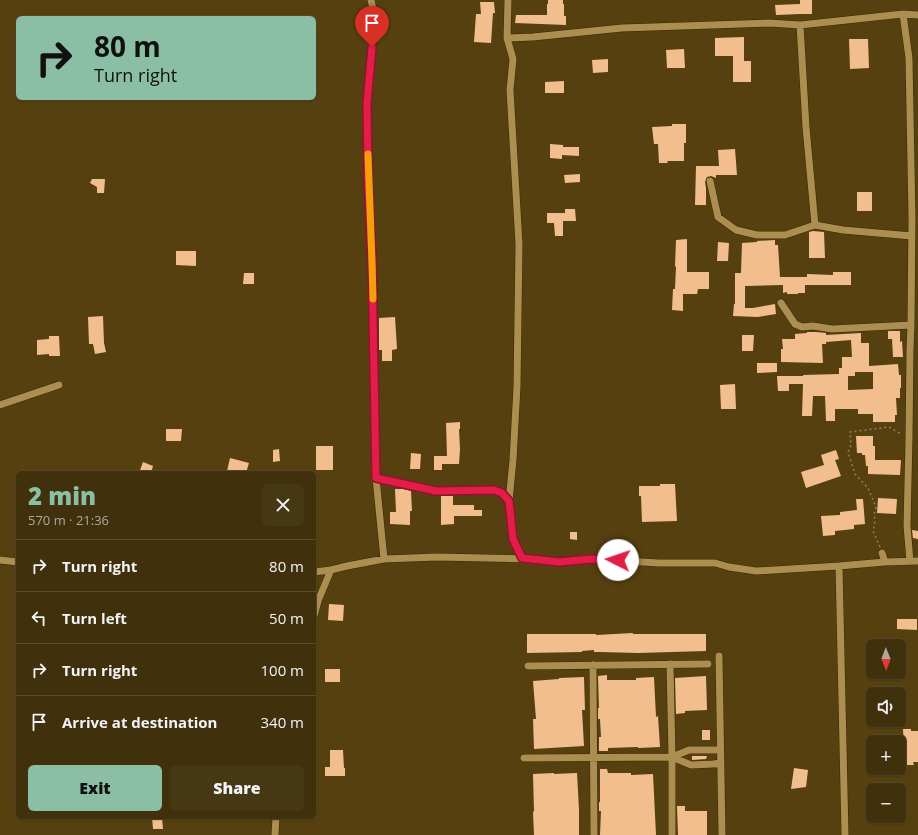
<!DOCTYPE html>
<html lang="en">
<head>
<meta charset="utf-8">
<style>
  body { margin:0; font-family:"Open Sans",sans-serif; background:#473814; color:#f1f3f6; height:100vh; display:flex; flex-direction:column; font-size:15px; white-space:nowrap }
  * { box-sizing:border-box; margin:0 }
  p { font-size:13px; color:#aea99d }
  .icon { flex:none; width:22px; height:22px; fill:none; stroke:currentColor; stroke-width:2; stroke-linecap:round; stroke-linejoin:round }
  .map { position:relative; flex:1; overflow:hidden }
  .panel { position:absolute; left:16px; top:471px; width:300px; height:348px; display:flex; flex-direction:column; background:#40300b; border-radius:6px; box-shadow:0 1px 3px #0004,0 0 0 1px #594b2c }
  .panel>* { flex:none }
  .top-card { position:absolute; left:16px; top:16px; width:300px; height:84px; border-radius:6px; box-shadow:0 1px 3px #0004,0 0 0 1px #594b2c; background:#8abfa5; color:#111; overflow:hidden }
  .needle { width:26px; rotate:179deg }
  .buttons { position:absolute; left:866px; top:639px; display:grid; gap:8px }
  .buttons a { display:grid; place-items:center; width:40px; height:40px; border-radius:6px; background:#40300b; box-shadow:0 1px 3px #0004,0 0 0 1px #594b2c; font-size:20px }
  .pin { position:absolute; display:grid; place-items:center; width:34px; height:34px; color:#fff; margin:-41px -17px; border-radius:50% 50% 50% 0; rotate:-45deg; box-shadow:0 0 4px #0007 }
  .pin .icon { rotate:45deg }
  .me { position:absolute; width:44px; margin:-22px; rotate:274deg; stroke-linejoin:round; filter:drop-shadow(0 0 3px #0008) }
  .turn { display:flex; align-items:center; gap:14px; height:84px; padding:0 12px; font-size:18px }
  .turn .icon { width:52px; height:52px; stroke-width:2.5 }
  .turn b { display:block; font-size:28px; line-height:34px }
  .round { display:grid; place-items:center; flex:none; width:42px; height:42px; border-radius:6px; background:#473814 }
  .summary { display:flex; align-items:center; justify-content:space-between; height:68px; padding:0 12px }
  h1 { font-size:24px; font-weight:800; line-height:30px; color:#8abfa5 }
  .button { display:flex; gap:8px; margin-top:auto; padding:8px 12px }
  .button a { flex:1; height:46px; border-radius:6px; background:#8abfa5; color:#111; font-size:16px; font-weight:800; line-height:46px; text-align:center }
  .button a+a { background:#473814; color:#f1f3f6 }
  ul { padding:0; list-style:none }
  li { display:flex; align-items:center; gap:12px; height:52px; padding:0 12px; border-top:1px solid #594b2c }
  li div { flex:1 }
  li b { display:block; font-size:15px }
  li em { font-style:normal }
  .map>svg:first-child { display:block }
  .building { fill:#f3be8e; fill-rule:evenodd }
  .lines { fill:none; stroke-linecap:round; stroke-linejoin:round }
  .minor-casing { stroke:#372806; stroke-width:8 }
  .path { stroke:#958158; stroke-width:1.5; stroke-dasharray:2 3; stroke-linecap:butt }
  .minor { stroke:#ac8e51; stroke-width:7 }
  .route-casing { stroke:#92132f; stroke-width:10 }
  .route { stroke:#e11d48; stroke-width:7 }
  .slow { stroke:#f59e0b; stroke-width:7 }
</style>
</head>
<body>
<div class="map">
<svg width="918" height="835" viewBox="0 0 918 835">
  <rect width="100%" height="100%" fill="#56400f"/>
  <path class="building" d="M 548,0 L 563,0 L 563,4 L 564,4 L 564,16 L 566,16 L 566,25 L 515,23 L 516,15 L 547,15 L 547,4 L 548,4 Z
    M 800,0 L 812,0 L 812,14 L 800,14 L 776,15 L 775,5 L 800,4 Z
    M 480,2 L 494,2 L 495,13 L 493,13 L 491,43 L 474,42 L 476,14 L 481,14 Z
    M 744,37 L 744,61 L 751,61 L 751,82 L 733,82 L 733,56 L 715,56 L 715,38 Z
    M 849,39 L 868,39 L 869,68 L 850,69 Z
    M 684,49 L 685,68 L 667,68 L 666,50 Z
    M 608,59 L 608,72 L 593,73 L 592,60 Z
    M 564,81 L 564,93 L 545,93 L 545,82 Z
    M 672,124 L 686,124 L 686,143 L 684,143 L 684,161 L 667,161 L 668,163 L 659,163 L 658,144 L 654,144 L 652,127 L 672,126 Z
    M 550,144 L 563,145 L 563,147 L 579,147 L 579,156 L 562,155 L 562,159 L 550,158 Z
    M 735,149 L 737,175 L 716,175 L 716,178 L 711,176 L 707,177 L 705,182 L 706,188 L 706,205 L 695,205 L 696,166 L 719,166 L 718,150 Z
    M 580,174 L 580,182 L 565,183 L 564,175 Z
    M 92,179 L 105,179 L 104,193 L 97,193 L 97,187 L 90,183 Z
    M 857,192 L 872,192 L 872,211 L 857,211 Z
    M 565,209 L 575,209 L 576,221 L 563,221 L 563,236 L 555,236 L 554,223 L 547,223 L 547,213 L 565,213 Z
    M 813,231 L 824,232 L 825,258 L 809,258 L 809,232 Z
    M 687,239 L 687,272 L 709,272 L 709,289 L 698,289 L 697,294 L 683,294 L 683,311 L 672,310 L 673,289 L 675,289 L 676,267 L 675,266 L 676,240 Z
    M 775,240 L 775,245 L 778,245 L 780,277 L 807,277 L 807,274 L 833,275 L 833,272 L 851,272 L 851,285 L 805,285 L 805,293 L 798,293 L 798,294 L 787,294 L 787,292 L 783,293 L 783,285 L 745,286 L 745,308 L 753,308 L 775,304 L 776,314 L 758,317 L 733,316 L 734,304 L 735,304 L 735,273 L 741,273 L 742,243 L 757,242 L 757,241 Z
    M 718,242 L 729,243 L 728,261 L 717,261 Z
    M 176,251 L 196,251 L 196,266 L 176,265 Z
    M 244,273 L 254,273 L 254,284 L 243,284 Z
    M 103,316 L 104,343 L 106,352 L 95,354 L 93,344 L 89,344 L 88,317 Z
    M 395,317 L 397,349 L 392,350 L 392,361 L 382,361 L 382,350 L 379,350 L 379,318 Z
    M 888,331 L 900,331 L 900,342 L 902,341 L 903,357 L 893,357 L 892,339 L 888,339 Z
    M 807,332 L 816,332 L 826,333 L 826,335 L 861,333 L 861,343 L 869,343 L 869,366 L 898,364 L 899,375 L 901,375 L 901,388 L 900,388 L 900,398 L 896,398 L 897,415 L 895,415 L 895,422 L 873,422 L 873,414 L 858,414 L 858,409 L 835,409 L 835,421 L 826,421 L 825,396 L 813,396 L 812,416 L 802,416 L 803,384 L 789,384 L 789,391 L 778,391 L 777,376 L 803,376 L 803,375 L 839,374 L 839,368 L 842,368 L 842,357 L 852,357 L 851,340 L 826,342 L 826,344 L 822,344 L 823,363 L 781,362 L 781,349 L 783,349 L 782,339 L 795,339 L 795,334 L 807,333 ZM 855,372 L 873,372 L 873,389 L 848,390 L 848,376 L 855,376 Z
    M 742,335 L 754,335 L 753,351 L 742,351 Z
    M 49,336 L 59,336 L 60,356 L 49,356 L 49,354 L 37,355 L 37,340 L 49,339 Z
    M 757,363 L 777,363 L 777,372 L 757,373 Z
    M 735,384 L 736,409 L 721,409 L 720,385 Z
    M 460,422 L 460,429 L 459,429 L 460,449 L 459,464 L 442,464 L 442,470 L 434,470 L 434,456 L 447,456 L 446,423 Z
    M 166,429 L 182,429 L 181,441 L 166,441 Z
    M 856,436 L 873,436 L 873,446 L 875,446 L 875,460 L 901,460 L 900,475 L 868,474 L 868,466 L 866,466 L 865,455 L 862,455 L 862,453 L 857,453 Z
    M 316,446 L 333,446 L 333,470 L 316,470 Z
    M 279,449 L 280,461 L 273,462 L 273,450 Z
    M 836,450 L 839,459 L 835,460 L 841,476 L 806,488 L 801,472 L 824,465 L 821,455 Z
    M 411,453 L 421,454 L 420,469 L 410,469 Z
    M 230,458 L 249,463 L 246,473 L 236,473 L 227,471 Z
    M 143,462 L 153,466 L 151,473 L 139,473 Z
    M 660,484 L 675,484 L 677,521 L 642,522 L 641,496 L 639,496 L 639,486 L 660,486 Z
    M 395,489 L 403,489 L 411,491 L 412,511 L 410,511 L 410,525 L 390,524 L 390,512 L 396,512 Z
    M 441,496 L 453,496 L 453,505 L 474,505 L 474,510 L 482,510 L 482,516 L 454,516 L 454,524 L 441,525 Z
    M 878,498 L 897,499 L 896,514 L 877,513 Z
    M 856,499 L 863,499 L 865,524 L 854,525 L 854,529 L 835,531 L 835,535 L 823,536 L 821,516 L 840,515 L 840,512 L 857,510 Z
    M 912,530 L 918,531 L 918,539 L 913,538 Z
    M 570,532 L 577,532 L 577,540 L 570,539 Z
    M 329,604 L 344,605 L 343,621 L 328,620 Z
    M 897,619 L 917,619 L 917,630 L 897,629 Z
    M 633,633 L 633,634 L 706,634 L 706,651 L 638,653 L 600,652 L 594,652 L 594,650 L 582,651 L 582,652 L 527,653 L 527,634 L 596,634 L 596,635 Z
    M 325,669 L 340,669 L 340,682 L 325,682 Z
    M 607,675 L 607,680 L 636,680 L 636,678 L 654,677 L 656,717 L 658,716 L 660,747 L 638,748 L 638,747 L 608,748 L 608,751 L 599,751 L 599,737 L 601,737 L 600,719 L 598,719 L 598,708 L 599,708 L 598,676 Z
    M 706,676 L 707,710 L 685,711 L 685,713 L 676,714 L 675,678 Z
    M 584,677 L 585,710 L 582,710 L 584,746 L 534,749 L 533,719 L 536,719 L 533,681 L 559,679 L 559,678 Z
    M 903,729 L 911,729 L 911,731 L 918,731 L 918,762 L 913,762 L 914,765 L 905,765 Z
    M 702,730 L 710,730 L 710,740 L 702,740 Z
    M 330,750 L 343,750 L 344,768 L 345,768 L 345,776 L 325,776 L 325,767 L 330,767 Z
    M 692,756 L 707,756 L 706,759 L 692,760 Z
    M 794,768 L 808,770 L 806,787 L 791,789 Z
    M 600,769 L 607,769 L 608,773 L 631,773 L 631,775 L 653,774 L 656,835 L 600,835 L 601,811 L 599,811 L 599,802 L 600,802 Z
    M 554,773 L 554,774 L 577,773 L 579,810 L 579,835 L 534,835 L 533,812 L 534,811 L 533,774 Z
    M 677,806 L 685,806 L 685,811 L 707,811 L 707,835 L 678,835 Z
    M 152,817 L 162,817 L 163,829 L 153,829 Z"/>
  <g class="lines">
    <g class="minor-casing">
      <path id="minor" d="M 371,0 L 375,18 L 367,104 L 368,176 L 373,262 L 376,478 L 384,559
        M 508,0 L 507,38 L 533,37 L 622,28 L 769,23 L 800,25 L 903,14 L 918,15
        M 903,14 L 909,58 L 912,218 L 911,325 L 910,350 L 909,439 L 907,526 L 910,561
        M 800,25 L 806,127 L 815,225
        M 507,38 L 513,59 L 510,90 L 519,244 L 517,387 L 513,460 L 509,501 L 513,539 L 523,557 L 527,558
        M 710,181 L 718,217 L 736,230 L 757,235 L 785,235 L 815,225 L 843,230 L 912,236
        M 781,303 L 795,324 L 802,327 L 813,326 L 832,329 L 911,325
        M 0,405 L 59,385
        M 376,478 L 436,491 L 494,490 L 502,493 L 509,501
        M 882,553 L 885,562
        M 0,560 L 18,562
        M 839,566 L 845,835
        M 314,572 L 331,570 L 347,566 L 384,559 L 437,557 L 531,559 L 559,562 L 591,559 L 659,563 L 715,563 L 729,567 L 756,571 L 839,566 L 885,562 L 918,561
        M 314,616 L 318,601 L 331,570
        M 719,656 L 722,835
        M 670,664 L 672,757 L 672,835
        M 593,665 L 594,835
        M 528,666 L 708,664
        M 672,757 L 691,765 L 713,764 L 721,763
        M 524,758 L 672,757 L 689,750 L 720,750
        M 275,835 L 276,817"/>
    </g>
    <path class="path" d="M 880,547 L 873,531 L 875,521 L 874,515 L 876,507 L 868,488 L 855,474 L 848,452 L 851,445 L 850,432 L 889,427 L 901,434"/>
    <use href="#minor" class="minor"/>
  </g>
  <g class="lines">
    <g class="route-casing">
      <path id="route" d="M 372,47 L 367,104 L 368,176 L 372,262 L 376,478 L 436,491 L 494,490 L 502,493 L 509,501 L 513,539 L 522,558 L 559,562 L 591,559 L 618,560"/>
    </g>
    <use href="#route" class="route"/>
    <path class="slow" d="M 368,154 L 372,262 L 373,299"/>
  </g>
</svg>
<div class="buttons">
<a><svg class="needle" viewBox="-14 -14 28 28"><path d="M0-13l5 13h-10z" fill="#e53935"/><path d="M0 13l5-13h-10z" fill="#aea99d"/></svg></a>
<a><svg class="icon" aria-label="sound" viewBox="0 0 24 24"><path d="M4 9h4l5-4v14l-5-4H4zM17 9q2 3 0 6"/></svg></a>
<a>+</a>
<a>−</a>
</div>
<div class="pin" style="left:372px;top:47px;background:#d93025"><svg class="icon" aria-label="arrive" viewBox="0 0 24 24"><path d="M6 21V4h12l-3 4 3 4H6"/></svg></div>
<svg class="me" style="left:618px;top:560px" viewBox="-20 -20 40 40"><circle r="19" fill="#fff"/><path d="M0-13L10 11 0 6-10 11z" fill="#e11d48"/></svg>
<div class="top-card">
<div class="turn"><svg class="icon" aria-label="right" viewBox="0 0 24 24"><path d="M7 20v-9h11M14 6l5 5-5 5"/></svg><div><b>80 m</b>Turn right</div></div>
</div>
<section class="panel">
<div class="summary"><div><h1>2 min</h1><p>570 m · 21:36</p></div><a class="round"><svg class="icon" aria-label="close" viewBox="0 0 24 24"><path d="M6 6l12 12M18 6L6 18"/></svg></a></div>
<ul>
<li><svg class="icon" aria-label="right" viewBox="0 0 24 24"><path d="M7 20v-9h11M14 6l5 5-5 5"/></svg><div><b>Turn right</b></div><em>80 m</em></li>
<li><svg class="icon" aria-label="left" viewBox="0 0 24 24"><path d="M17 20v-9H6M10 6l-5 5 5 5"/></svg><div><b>Turn left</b></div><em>50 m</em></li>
<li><svg class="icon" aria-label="right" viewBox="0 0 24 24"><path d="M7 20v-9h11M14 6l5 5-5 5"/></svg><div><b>Turn right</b></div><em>100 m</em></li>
<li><svg class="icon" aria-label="arrive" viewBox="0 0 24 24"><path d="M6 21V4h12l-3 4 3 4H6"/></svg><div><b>Arrive at destination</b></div><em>340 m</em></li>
</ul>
<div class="button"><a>Exit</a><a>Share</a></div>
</section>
</div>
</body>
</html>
